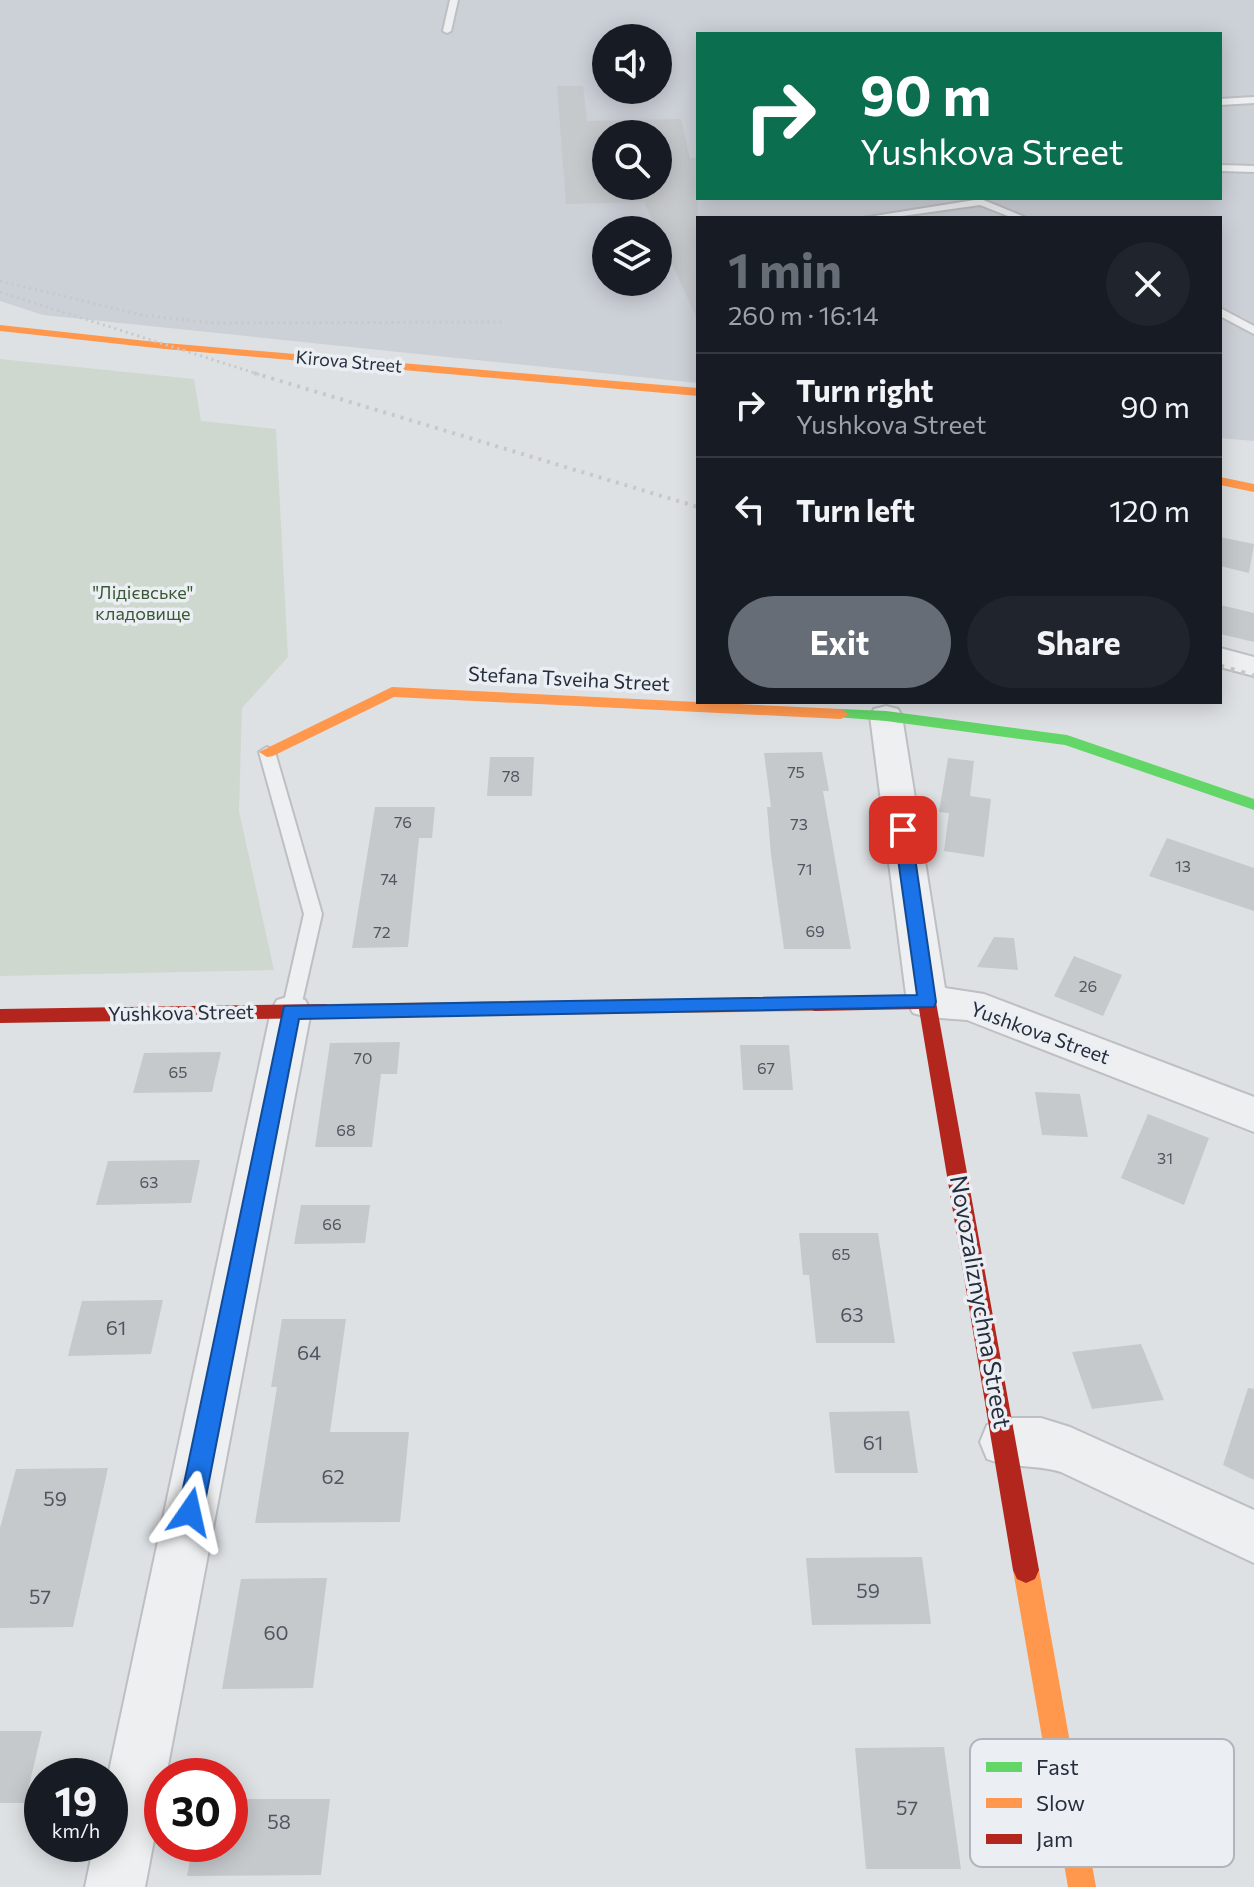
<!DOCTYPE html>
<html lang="en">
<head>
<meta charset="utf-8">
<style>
  body { margin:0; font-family:Commissioner,sans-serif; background:#20242c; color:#f1f3f6; height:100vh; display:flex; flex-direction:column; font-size:30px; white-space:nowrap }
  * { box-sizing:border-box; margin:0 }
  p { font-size:26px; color:#9ea1a6 }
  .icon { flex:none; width:44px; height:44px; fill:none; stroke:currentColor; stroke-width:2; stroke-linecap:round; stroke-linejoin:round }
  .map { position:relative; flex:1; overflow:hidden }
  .details { position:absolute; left:696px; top:216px; width:526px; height:488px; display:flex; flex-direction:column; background:#171b24; border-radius:0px; box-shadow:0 4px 20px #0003 }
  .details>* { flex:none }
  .banner { position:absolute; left:696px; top:32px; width:526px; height:168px; border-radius:0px; box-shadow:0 4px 20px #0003; background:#0b6e4f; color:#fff; overflow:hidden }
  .buttons { position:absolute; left:592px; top:24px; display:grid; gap:16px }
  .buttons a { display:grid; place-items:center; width:80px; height:80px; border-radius:50%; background:#171b24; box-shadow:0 4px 20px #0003; font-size:40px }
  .speed { position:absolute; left:24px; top:1758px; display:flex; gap:16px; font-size:40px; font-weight:700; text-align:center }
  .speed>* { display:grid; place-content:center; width:104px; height:104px; border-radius:50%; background:#171b24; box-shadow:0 4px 20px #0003; line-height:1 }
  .speed small { font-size:20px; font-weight:400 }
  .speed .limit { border:12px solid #d22; background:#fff; color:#111 }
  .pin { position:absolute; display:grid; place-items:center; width:68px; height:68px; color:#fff; margin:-34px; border-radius:16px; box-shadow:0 4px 12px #0006 }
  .me { position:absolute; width:88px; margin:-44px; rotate:11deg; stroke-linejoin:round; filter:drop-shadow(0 0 6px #0008) }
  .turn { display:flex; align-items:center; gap:28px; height:168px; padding:0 32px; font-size:36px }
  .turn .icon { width:104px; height:104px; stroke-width:2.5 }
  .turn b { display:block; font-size:56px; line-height:68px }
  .round { display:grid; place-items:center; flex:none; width:84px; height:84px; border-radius:42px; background:#20242c }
  .headline { display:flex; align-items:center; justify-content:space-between; height:136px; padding:0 32px }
  h1 { font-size:48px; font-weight:700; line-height:60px; color:#666d77 }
  .primary-button { display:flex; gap:16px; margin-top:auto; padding:16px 32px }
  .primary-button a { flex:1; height:92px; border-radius:48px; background:#666d77; color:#fff; font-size:32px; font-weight:700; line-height:92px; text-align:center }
  .primary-button a+a { background:#20242c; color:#f1f3f6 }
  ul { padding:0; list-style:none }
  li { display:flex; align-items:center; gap:24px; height:104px; padding:0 32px; border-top:2px solid #363941 }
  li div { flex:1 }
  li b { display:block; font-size:30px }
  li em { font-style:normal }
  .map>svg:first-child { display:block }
  .built { fill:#ccd0d7; fill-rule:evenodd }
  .green { fill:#cfd8cf }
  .building { fill:#c6c9cc; fill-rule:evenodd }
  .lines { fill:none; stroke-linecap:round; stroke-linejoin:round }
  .lane-casing { stroke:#bdbfc2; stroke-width:4 }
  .street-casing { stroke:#bdbfc2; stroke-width:4 }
  .lane { fill:#edeff1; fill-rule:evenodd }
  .street { fill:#edeff1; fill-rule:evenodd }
  .fast { fill:#63d668; fill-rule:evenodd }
  .slow { fill:#ff974d; fill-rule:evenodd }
  .jam { fill:#b3261e; fill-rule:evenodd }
  .rail-far2 { stroke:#c7c8cb; stroke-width:3; stroke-dasharray:2 4; stroke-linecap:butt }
  .rail-far1 { stroke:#c7c8cb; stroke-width:4; stroke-dasharray:3 6; stroke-linecap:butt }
  .rail { stroke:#c7c8cb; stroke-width:5; stroke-dasharray:4 7; stroke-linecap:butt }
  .route { fill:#1a73e8; stroke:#114b97; stroke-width:2 }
  .labels { text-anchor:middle; stroke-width:7; stroke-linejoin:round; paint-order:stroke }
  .number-label { font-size:16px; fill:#4f5661 }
  .far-street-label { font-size:18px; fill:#262e3c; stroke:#ebeff4 }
  .far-park-label { font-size:18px; fill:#3a5833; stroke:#ebeff4 }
  .street-label { font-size:20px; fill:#262e3c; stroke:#ebeff4 }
  .near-number-label { font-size:20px; fill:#4f5661 }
  .near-street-label { font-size:24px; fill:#262e3c; stroke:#ebeff4 }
  .key { fill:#ebeff4; stroke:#b0b5bd; stroke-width:2 }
  .key-label { font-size:22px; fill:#262e3c }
</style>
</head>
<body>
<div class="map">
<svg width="1254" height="1887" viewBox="0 0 1254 1887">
  <rect width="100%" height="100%" fill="#dee1e4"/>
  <path class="built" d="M 0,0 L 1254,0 L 1254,441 L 1220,438 L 1220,218 L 698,218 L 698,383 L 43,315 L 0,301 ZM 698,34 L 1220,34 L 1220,198 L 698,198 ZM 606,38 L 658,38 L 658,90 L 606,90 ZM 606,134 L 658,134 L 658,186 L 606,186 ZM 606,230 L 658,230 L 658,282 L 606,282 Z"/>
  <path class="green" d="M 0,359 L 194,379 L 201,421 L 276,429 L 288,657 L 242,708 L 239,811 L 274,970 L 0,976 Z"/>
  <path class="building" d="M 557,86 L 583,86 L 587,121 L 681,119 L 690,158 L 698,157 L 698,321 L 644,202 L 566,204 ZM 606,134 L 658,134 L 658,186 L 606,186 Z
    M 1220,537 L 1254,544 L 1249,573 L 1220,566 Z
    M 1220,605 L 1254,613 L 1254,642 L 1220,634 Z
    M 822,752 L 829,791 L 823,791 L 851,949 L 784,949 L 771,855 L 767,807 L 771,807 L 764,753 Z
    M 490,757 L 534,757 L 532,796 L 487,796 Z
    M 948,758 L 974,761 L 970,796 L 991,799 L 984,857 L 944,851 L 949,813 L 939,812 Z
    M 375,807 L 435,807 L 432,838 L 419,838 L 408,947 L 352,948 Z
    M 1167,838 L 1254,868 L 1254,911 L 1149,876 Z
    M 994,937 L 1014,938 L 1018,970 L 977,967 Z
    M 1074,956 L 1122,975 L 1103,1016 L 1054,996 Z
    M 400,1042 L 397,1074 L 381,1074 L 372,1147 L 315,1147 L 330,1043 Z
    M 740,1045 L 789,1045 L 793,1090 L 743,1090 Z
    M 221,1052 L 212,1092 L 133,1093 L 144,1053 Z
    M 1035,1092 L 1080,1094 L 1088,1137 L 1042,1135 Z
    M 1148,1114 L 1209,1138 L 1184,1205 L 1121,1178 Z
    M 200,1160 L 191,1203 L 96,1205 L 108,1161 Z
    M 301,1205 L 370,1205 L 365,1243 L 294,1244 Z
    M 799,1233 L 878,1233 L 895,1343 L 816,1343 L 809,1275 L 803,1275 Z
    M 163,1300 L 151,1354 L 68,1356 L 82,1301 Z
    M 282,1319 L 346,1319 L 330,1432 L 409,1432 L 400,1522 L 255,1523 L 277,1387 L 271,1387 Z
    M 1141,1344 L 1164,1400 L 1092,1409 L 1072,1352 Z
    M 1248,1388 L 1254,1389 L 1254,1480 L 1223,1465 Z
    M 909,1411 L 918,1473 L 835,1473 L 829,1412 Z
    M 108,1468 L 73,1627 L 0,1628 L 0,1528 L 16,1469 Z
    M 922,1557 L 931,1624 L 812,1625 L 806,1558 Z
    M 327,1578 L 313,1688 L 222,1689 L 241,1579 Z
    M 0,1731 L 42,1731 L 25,1803 L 0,1803 Z
    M 944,1747 L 961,1869 L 866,1869 L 855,1748 Z
    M 230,1799 L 330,1799 L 321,1875 L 187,1876 L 193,1844 L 230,1844 Z"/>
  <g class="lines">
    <g class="lane-casing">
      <path id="lane" d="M 450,0 L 458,0 L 451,31 L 447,33 L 443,31 Z
        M 1254,97 L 1254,103 L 1220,105 L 1220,99 Z
        M 1220,165 L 1254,166 L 1254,172 L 1220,171 Z
        M 981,199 L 1027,218 L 1013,218 L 980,205 L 888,218 L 862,218 Z
        M 1220,308 L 1254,326 L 1254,334 L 1220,316 Z
        M 267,747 L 275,752 L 322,914 L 300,1011 L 298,1016 L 284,1016 L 282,1011 L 304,914 L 259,752 Z"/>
    </g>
    <g class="street-casing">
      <path id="street" d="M 1220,648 L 1254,657 L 1254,676 L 1220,667 Z
        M 886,706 L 898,709 L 902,716 L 945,988 L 984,994 L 1254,1097 L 1254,1132 L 967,1020 L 927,1017 L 913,1013 L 907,1002 L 870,716 L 874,709 Z
        M 291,996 L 305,1000 L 311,1011 L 166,1776 L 162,1776 L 162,1798 L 145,1887 L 85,1887 L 94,1844 L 110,1844 L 108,1776 L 271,1011 L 277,1000 Z
        M 1005,1418 L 1041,1418 L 1070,1427 L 1254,1510 L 1254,1563 L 1061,1472 C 1036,1464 1012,1469 987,1459 L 980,1442 L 987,1425 Z"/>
    </g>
    <use href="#lane" class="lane"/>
    <use href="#street" class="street"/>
    <path class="fast" d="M 841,709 L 886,711 L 1067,735 L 1254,799 L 1254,810 L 1065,745 L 886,721 L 836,717 L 833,714 L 836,711 Z"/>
    <path class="slow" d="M 0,325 L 165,343 L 698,388 L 698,396 L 165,349 L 0,331 Z
      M 1220,477 L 1254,484 L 1254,492 L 1220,485 Z
      M 392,687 L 841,709 L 849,714 L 841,719 L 394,697 L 273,756 L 267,757 L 259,752 Z
      M 815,997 L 822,999 L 824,1004 L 822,1009 L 815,1011 L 325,1018 L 318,1016 L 316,1011 L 318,1006 L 325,1004 Z
      M 1026,1557 L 1035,1561 L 1039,1570 L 1096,1887 L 1068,1887 L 1013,1570 L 1017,1561 Z"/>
    <path class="jam" d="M 927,995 L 934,997 L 936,1002 L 1039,1570 L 1035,1579 L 1026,1583 L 1017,1579 L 1013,1570 L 919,1009 L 815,1011 L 808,1009 L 806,1004 L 808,999 L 815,997 Z
      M 325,1004 L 332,1006 L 334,1011 L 332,1016 L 325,1018 L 0,1023 L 0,1009 Z"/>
    <path class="rail-far2" d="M 0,281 L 142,315 L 214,323 L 503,322
      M 0,292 L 261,375"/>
    <path class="rail-far1" d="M 254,373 L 698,507"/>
    <path class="rail" d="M 1220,666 L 1254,676"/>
  </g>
  <path class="route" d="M 903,824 L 911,830 L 936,1002 L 934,1007 L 299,1019 L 203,1512 L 199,1520 L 190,1524 L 182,1520 L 178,1512 L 284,1006 L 917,995 L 894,830 Z"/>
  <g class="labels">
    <g class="number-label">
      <text x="796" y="778">75</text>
      <text x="511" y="782">78</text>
      <text x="403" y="828">76</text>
      <text x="799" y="830">73</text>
      <text x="1183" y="872">13</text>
      <text x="805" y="875">71</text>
      <text x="389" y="885">74</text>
      <text x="815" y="937">69</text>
      <text x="382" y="938">72</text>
      <text x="1088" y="992">26</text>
      <text x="363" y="1064">70</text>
      <text x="766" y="1074">67</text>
      <text x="178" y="1078">65</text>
      <text x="346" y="1136">68</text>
      <text x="1165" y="1164">31</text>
      <text x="149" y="1188">63</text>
      <text x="332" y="1230">66</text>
      <text x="841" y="1260">65</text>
    </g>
    <g class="far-street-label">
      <text transform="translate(349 362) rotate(5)" y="6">Kirova Street</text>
    </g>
    <g class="far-park-label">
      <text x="143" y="599">"Лідієвське"<tspan x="143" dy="21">кладовище</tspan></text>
    </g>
    <g class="street-label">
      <text transform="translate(569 679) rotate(3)" y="7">Stefana Tsveiha Street</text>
      <text transform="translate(181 1013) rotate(-1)" y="7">Yushkova Street</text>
      <text transform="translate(1040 1033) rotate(20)" y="7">Yushkova Street</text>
    </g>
    <g class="near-number-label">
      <text x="852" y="1322">63</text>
      <text x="116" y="1335">61</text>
      <text x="309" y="1360">64</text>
      <text x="873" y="1450">61</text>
      <text x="333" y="1484">62</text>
      <text x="55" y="1506">59</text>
      <text x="868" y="1598">59</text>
      <text x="40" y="1604">57</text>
      <text x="276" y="1640">60</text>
      <text x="907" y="1815">57</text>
      <text x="279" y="1829">58</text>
    </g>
    <g class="near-street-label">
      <text transform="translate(980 1302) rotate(80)" y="8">Novozaliznychna Street</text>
    </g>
  </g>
  <rect x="970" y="1739" width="264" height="128" rx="12" class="key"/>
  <rect x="986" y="1762" width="36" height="10" fill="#63d668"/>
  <rect x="986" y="1798" width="36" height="10" fill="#ff974d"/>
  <rect x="986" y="1834" width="36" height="10" fill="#b3261e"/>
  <g class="key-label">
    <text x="1036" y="1775">Fast</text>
    <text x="1036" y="1811">Slow</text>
    <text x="1036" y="1847">Jam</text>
  </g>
</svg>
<div class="buttons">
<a><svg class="icon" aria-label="sound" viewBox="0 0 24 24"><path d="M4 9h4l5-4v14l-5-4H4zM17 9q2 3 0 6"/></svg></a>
<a><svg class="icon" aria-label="search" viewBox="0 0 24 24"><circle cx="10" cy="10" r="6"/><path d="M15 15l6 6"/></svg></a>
<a><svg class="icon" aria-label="layers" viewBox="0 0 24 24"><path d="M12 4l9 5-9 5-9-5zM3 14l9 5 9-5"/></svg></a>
</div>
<div class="speed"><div>19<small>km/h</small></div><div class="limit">30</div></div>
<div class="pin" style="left:903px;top:830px;background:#d93025"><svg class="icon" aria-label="arrive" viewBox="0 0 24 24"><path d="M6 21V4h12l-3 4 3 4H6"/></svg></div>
<svg class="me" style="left:190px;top:1512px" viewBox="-20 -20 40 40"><path d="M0-17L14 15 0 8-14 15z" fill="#1a73e8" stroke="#fff" stroke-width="4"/></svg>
<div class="banner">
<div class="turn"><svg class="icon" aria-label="right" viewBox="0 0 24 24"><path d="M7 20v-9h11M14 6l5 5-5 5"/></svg><div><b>90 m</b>Yushkova Street</div></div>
</div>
<section class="details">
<div class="headline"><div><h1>1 min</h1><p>260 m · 16:14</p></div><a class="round"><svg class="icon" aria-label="close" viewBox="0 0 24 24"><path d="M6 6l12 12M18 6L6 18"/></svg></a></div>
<ul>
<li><svg class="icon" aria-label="right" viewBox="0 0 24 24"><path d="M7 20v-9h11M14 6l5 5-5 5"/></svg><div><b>Turn right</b><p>Yushkova Street</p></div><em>90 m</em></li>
<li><svg class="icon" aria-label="left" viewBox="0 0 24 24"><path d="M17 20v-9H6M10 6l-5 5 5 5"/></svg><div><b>Turn left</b></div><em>120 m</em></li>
</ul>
<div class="primary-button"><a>Exit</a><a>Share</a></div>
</section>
</div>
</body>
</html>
